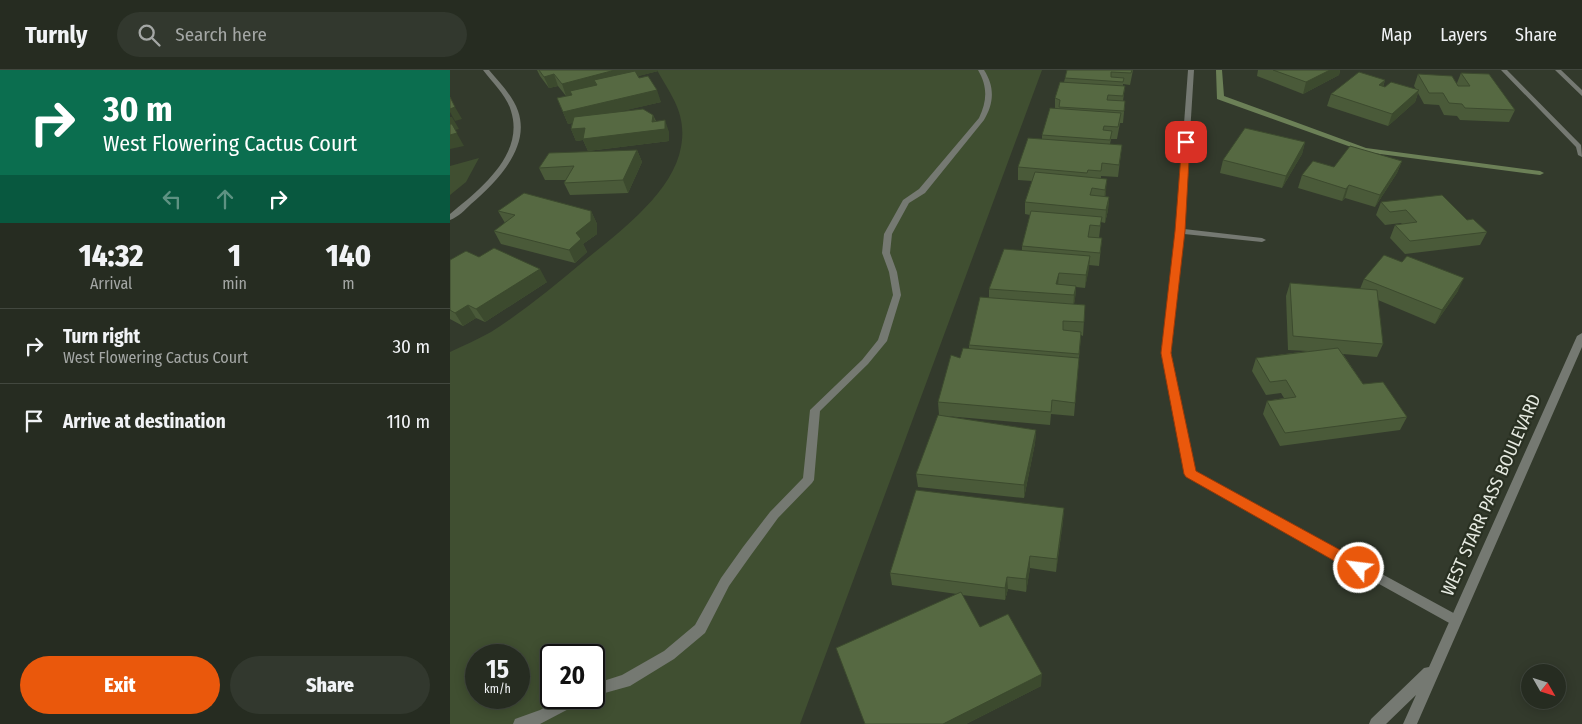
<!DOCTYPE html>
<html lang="en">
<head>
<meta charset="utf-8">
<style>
  body { margin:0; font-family:"Fira Sans Condensed",sans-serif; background:#32382e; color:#f1f3f6; height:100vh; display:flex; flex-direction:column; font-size:19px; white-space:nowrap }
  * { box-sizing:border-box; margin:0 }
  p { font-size:16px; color:#a4a7a5 }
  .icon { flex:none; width:28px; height:28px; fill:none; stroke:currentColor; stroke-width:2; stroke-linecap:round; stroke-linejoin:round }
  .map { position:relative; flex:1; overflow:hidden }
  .details { display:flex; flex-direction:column; background:#262c21; width:450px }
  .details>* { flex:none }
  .top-card { background:#0b6e4f; color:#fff; overflow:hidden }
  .needle { width:32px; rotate:129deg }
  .fabs { position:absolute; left:1071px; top:594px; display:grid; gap:10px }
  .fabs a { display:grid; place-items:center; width:45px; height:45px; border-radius:50%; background:#262c21; box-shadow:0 2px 12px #0003,0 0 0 1px #42483f; font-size:25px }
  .speed { position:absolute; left:15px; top:574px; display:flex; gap:10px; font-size:25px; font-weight:700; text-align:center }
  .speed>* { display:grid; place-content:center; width:65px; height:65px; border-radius:50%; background:#262c21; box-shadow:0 2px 12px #0003,0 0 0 1px #42483f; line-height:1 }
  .speed small { font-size:12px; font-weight:400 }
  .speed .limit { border:2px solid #111; border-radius:8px; background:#fff; color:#111 }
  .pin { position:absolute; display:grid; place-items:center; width:42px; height:42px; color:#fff; margin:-21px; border-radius:10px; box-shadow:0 2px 8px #0006 }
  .me { position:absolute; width:55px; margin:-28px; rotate:299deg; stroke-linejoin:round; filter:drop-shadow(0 0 4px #0008) }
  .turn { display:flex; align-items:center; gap:18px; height:105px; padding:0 20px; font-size:22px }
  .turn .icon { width:65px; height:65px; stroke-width:2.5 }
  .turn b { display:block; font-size:35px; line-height:42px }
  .lanes { display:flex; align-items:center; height:48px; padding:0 20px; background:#0003; justify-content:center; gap:25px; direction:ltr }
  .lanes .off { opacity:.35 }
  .eta { display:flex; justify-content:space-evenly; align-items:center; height:85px; text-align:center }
  .eta b { font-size:30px; font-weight:800; line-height:35px }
  .button { display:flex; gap:10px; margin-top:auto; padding:10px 20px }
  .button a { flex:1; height:58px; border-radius:30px; background:#ea580c; color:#fff; font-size:20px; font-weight:800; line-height:58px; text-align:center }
  .button a+a { background:#32382e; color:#f1f3f6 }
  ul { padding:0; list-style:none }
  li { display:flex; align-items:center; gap:15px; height:75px; padding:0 20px; border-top:1px solid #42483f }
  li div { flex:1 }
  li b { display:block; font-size:19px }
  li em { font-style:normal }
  header { display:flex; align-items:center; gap:30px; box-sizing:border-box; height:70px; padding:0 25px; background:#262c21; border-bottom:1px solid #42483f }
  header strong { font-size:24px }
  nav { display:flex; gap:28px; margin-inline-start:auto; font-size:18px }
  .search { width:350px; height:45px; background:#32382e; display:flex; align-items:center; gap:12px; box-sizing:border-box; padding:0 18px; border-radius:28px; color:#a4a7a5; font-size:19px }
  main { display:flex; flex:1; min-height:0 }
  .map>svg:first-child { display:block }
  .green { fill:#404f31; fill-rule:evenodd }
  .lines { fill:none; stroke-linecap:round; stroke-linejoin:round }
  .stream { fill:#6c8057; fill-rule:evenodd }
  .service { fill:#757972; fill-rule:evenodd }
  .minor { fill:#757972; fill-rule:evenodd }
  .tertiary { fill:#757972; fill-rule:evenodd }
  .wall { fill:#4a5a39 }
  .shaded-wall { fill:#3c4a2e }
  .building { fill:#566942; stroke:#3c4a2e }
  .route { fill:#ea580c; stroke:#983908 }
  .labels { text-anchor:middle; stroke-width:4.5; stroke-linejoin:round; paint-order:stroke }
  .street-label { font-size:18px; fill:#e6eae1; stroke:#293022 }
</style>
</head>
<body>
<header>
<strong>Turnly</strong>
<div class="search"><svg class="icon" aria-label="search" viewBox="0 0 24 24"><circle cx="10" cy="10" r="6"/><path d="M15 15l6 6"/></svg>Search here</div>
<nav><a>Map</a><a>Layers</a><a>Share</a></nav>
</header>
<main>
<section class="details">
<div class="top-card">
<div class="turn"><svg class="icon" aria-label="right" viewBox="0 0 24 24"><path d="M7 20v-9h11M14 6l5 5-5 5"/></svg><div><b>30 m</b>West Flowering Cactus Court</div></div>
<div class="lanes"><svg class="icon off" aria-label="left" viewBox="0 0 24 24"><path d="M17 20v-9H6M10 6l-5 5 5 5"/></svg><svg class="icon off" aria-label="ahead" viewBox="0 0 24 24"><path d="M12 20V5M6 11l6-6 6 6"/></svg><svg class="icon" aria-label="right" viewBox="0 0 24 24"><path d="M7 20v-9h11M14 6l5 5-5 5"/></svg></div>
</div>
<div class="eta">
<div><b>14:32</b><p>Arrival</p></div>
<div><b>1</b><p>min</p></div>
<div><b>140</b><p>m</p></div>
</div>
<ul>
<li><svg class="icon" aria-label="right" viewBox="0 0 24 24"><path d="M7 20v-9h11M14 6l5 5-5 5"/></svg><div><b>Turn right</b><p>West Flowering Cactus Court</p></div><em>30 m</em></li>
<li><svg class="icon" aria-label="arrive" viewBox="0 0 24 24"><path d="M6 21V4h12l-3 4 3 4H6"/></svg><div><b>Arrive at destination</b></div><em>110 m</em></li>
</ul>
<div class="button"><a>Exit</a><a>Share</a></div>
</section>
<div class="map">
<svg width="1132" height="654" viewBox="0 0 1132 654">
  <rect width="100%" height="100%" fill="#333a2c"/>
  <path class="green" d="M 207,0 L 592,0 L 350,654 L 0,654 L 0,282 C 13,276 28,269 41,262 C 74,241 104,216 134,191 C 168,163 223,123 231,77 C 237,44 222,27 207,0 ZM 26,585 L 69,585 L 69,628 L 26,628 ZM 101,585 L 144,585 L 144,628 L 101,628 Z
    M 29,88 L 16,112 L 0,125 L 0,96 Z"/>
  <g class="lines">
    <path class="stream" d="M 766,0 L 772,0 L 774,26 L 916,78 L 1090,101 L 1094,103 L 1090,105 L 915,82 L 767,29 Z"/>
    <path class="service" d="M 528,0 L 534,0 C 545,17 544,33 534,50 L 475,123 L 459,133 L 442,164 L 440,183 L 447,202 L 451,225 L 437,271 L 418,294 L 370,341 L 364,410 L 362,413 L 328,448 L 301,485 L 279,516 L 255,563 L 224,589 L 180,616 L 144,626 L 144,614 L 172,605 L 214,581 L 245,555 L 271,508 L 293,477 L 320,442 L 353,408 L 360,340 L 412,290 L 428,270 L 443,225 L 439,202 L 432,183 L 434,164 L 453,130 L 469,119 L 529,48 C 537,31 538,17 528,0 Z
      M 741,400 L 1009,546 L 1011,550 L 1009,554 L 1005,556 L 1001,554 L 737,407 L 736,404 L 737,401 Z
      M 113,628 L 132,628 L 130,633 L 90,654 L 63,654 L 65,649 L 90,640 Z"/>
    <path class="minor" d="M 33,0 L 39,0 C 49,12 63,26 68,41 C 81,78 46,112 21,134 C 15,140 8,147 0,150 L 0,144 C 29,120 75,85 61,41 C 57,26 42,12 33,0 Z
      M 738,0 L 744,0 L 734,159 L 812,168 L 816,170 L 812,172 L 734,164 L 721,283 L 746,404 L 745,407 L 741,408 L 737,407 L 736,404 L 711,283 L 726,161 Z"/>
    <path class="tertiary" d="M 1051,0 L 1057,0 L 1131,75 L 1132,87 L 1128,85 L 1126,77 Z
      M 1105,0 L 1111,0 L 1132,20 L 1132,26 Z
      M 1132,263 L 1132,277 L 967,654 L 953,654 L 966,625 L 936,654 L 919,654 L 921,649 L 974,598 L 979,597 L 1127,266 Z"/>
  </g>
  <path class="wall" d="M 87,0 L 208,0 L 208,1 L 188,6 L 211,32 L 167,42 L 203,45 L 206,51 L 219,62 L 219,71 L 138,81 L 133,70 L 126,71 L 121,59 L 122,53 L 118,54 L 107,28 L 122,25 L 121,24 L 116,26 L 108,16 L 99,18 L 90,6 Z
    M 617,0 L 683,0 L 680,15 L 673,14 L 673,16 L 675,16 L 673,31 L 675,31 L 673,53 L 670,53 L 667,69 L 661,69 L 660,74 L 672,75 L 668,107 L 651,106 L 651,108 L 656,122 L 655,127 L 659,127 L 658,140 L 655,153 L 651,152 L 649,168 L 652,168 L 649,196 L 639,195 L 635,218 L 626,217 L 625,229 L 624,234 L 635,235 L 633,266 L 631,265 L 624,346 L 601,344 L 600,355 L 496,346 L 586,360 L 585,373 L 574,428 L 468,417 L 466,404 L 489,345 L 488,332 L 510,288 L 519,279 L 519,275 L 539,228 L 539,219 L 572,180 L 572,176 L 580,145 L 575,144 L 575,132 L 582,111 L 568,110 L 568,97 L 592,69 L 592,65 L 605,38 L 605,28 L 614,12 Z
    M 808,0 L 890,0 L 889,5 L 853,24 L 807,6 Z
    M 1011,3 L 1065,40 L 1059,52 L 1010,50 L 1007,46 L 994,45 L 989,35 L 974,34 L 968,23 L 965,32 L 938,56 L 877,36 L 881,24 L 935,10 L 933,17 L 935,17 L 966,19 L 964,16 L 968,4 L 1007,13 Z
    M 855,72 L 852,84 L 832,118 L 770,103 L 773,90 Z
    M 187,80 L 192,92 L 178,123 L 120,125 L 114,113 L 116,110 L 95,110 L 89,98 Z
    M 952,91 L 947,103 L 925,137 L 895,128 L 892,131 L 848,118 L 852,105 L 884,97 Z
    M 931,132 L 1017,150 L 1037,162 L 1030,175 L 955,184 L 940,168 L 945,155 L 952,154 L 951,153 L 935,155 L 926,145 Z
    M 48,141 L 141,141 L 147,154 L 147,164 L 133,174 L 137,182 L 125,193 L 51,174 L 44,161 L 55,153 Z
    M 29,187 L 97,212 L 35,252 L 26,248 L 13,256 L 0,249 L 0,190 Z
    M 914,209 L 1008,221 L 985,254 L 928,230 L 933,274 L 927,287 L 893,284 L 913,314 L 957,347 L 950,360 L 830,376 L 813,344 L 817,331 L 834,328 L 831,323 L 816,325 L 802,301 L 806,288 L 858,281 L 838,280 L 836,226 L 840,213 L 910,219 Z
    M 614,438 L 613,451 L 606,502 L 580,498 L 576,522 L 558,519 L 555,530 L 512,525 L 530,557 L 591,616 L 516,654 L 507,524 L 442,515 L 440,503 Z"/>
  <path class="shaded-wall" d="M 165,0 L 208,0 L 208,1 L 148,17 L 144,10 L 147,17 L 116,26 L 112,14 Z
    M 880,0 L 890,0 L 889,5 L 853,24 L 856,12 Z
    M 104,4 L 108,16 L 99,18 L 94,7 Z
    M 935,10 L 931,22 L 929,15 Z
    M 207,20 L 211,32 L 118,54 L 113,42 Z
    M 969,20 L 965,32 L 938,56 L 942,44 Z
    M 5,37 L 12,49 L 5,51 L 0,42 L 0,39 Z
    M 203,45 L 207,57 L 215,50 L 219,62 L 219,71 L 138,81 L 133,70 L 126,71 L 121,59 L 202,52 Z
    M 0,47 L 2,47 L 9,59 L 5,60 L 14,76 L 0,79 Z
    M 855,72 L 852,84 L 832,118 L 836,106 Z
    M 187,80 L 192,92 L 178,123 L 173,110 Z
    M 952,91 L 947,103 L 925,137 L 930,125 Z
    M 657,109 L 656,122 L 654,132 L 655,120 Z
    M 899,115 L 895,128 L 892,131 L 896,119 Z
    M 659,127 L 658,140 L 655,153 L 656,140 Z
    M 141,141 L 147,154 L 147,164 L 133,174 L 137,182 L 125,193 L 119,180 L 126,163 Z
    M 640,186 L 639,199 L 635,218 L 636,205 Z
    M 90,199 L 97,212 L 35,252 L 26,239 Z
    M 609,203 L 608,216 L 606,214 Z
    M 1014,208 L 1008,221 L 985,254 L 992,240 Z
    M 626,216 L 625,229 L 623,238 L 624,225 Z
    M 18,235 L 26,248 L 13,256 L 5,243 Z
    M 586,360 L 585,373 L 574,428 L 574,415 Z
    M 614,438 L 613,451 L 606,502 L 607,489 Z
    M 580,486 L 580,498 L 576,522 L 576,509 Z
    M 557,507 L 558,519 L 555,530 L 555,518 Z
    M 592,604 L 591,616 L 516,654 L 493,654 Z"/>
  <path class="building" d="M 89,0 L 165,0 L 112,14 L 104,4 L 94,7 Z
    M 617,0 L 682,0 L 681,3 L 661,2 L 661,7 L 674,8 L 673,12 L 615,8 Z
    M 823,0 L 880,0 L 856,12 Z
    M 185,1 L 189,8 L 198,6 L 207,20 L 113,42 L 107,28 L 122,25 L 120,21 L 147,15 L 144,10 Z
    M 909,2 L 935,10 L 929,15 L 935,17 L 941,12 L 969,20 L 942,44 L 881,24 Z
    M 1011,3 L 1039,4 L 1065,40 L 1015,38 L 1012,34 L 999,33 L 993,23 L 979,23 L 968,4 L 1002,6 L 1008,16 L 1020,16 Z
    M 610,12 L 675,16 L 673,26 L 658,25 L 657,30 L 675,31 L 674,41 L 609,37 L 610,30 L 605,28 Z
    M 0,27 L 5,37 L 0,39 Z
    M 600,38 L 671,43 L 668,57 L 654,56 L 653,60 L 662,61 L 660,70 L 592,65 Z
    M 193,39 L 203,45 L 202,52 L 215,50 L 215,59 L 133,69 L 135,58 L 121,59 L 124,47 Z
    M 0,54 L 2,54 L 7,63 L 0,65 Z
    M 795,58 L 855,72 L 836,106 L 773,90 Z
    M 578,68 L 672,75 L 669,95 L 652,93 L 651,101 L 638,100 L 637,103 L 568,97 Z
    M 900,76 L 952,91 L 930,125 L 899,115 L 896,119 L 852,105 L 863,91 L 884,97 Z
    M 187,80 L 173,110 L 114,113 L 124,96 L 89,98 L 99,83 Z
    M 585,102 L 657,109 L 655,120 L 642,118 L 640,125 L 659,127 L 656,140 L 575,132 Z
    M 74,123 L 141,141 L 141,151 L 126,163 L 131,169 L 119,180 L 44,161 L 65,145 L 48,141 Z
    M 992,125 L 1017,150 L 1023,149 L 1037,162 L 960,171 L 945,155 L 967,152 L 956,140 L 940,142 L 931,132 Z
    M 581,141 L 652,147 L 650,156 L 640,155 L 638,167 L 652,168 L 650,183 L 572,176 Z
    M 44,178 L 90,199 L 26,239 L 18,235 L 5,243 L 0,240 L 0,190 L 16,181 L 29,187 Z
    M 554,179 L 640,186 L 636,205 L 609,203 L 606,214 L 626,216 L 624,225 L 539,219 Z
    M 934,185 L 952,192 L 957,186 L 1014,208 L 992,240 L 914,209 Z
    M 840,213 L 927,220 L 933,274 L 843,266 Z
    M 530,227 L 635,235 L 634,252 L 613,251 L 613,260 L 631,262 L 629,284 L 519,275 Z
    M 513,278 L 629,288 L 625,333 L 602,330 L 601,342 L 488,332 L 501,285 L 510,288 Z
    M 888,278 L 913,314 L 933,312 L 957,347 L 835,363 L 817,331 L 846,327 L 836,310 L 820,312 L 806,288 Z
    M 488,345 L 586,360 L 574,415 L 466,404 Z
    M 466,420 L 614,438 L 607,489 L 580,486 L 576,509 L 557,507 L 555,518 L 440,503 Z
    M 511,522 L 530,557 L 558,544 L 592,604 L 493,654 L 415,654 L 386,578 Z"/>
  <path class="route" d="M 736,69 L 740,72 L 735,161 L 721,283 L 746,401 L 914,493 L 916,498 L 914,502 L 909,504 L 904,502 L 736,407 L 734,404 L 711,283 L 725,161 L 732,72 Z"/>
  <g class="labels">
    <g class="street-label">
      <text transform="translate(1041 425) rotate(-66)" y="6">WEST STARR PASS BOULEVARD</text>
    </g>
  </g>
</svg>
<div class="fabs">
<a><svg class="needle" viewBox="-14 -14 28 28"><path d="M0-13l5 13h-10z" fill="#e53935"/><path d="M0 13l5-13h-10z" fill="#a4a7a5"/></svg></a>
</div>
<div class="speed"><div>15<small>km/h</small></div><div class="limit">20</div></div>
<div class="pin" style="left:736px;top:72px;background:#d93025"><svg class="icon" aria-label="arrive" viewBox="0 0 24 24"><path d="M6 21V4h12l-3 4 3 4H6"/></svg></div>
<svg class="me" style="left:909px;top:498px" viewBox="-20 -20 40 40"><circle r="17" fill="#ea580c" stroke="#fff" stroke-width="3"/><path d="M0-11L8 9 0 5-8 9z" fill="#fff"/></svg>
</div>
</main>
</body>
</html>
